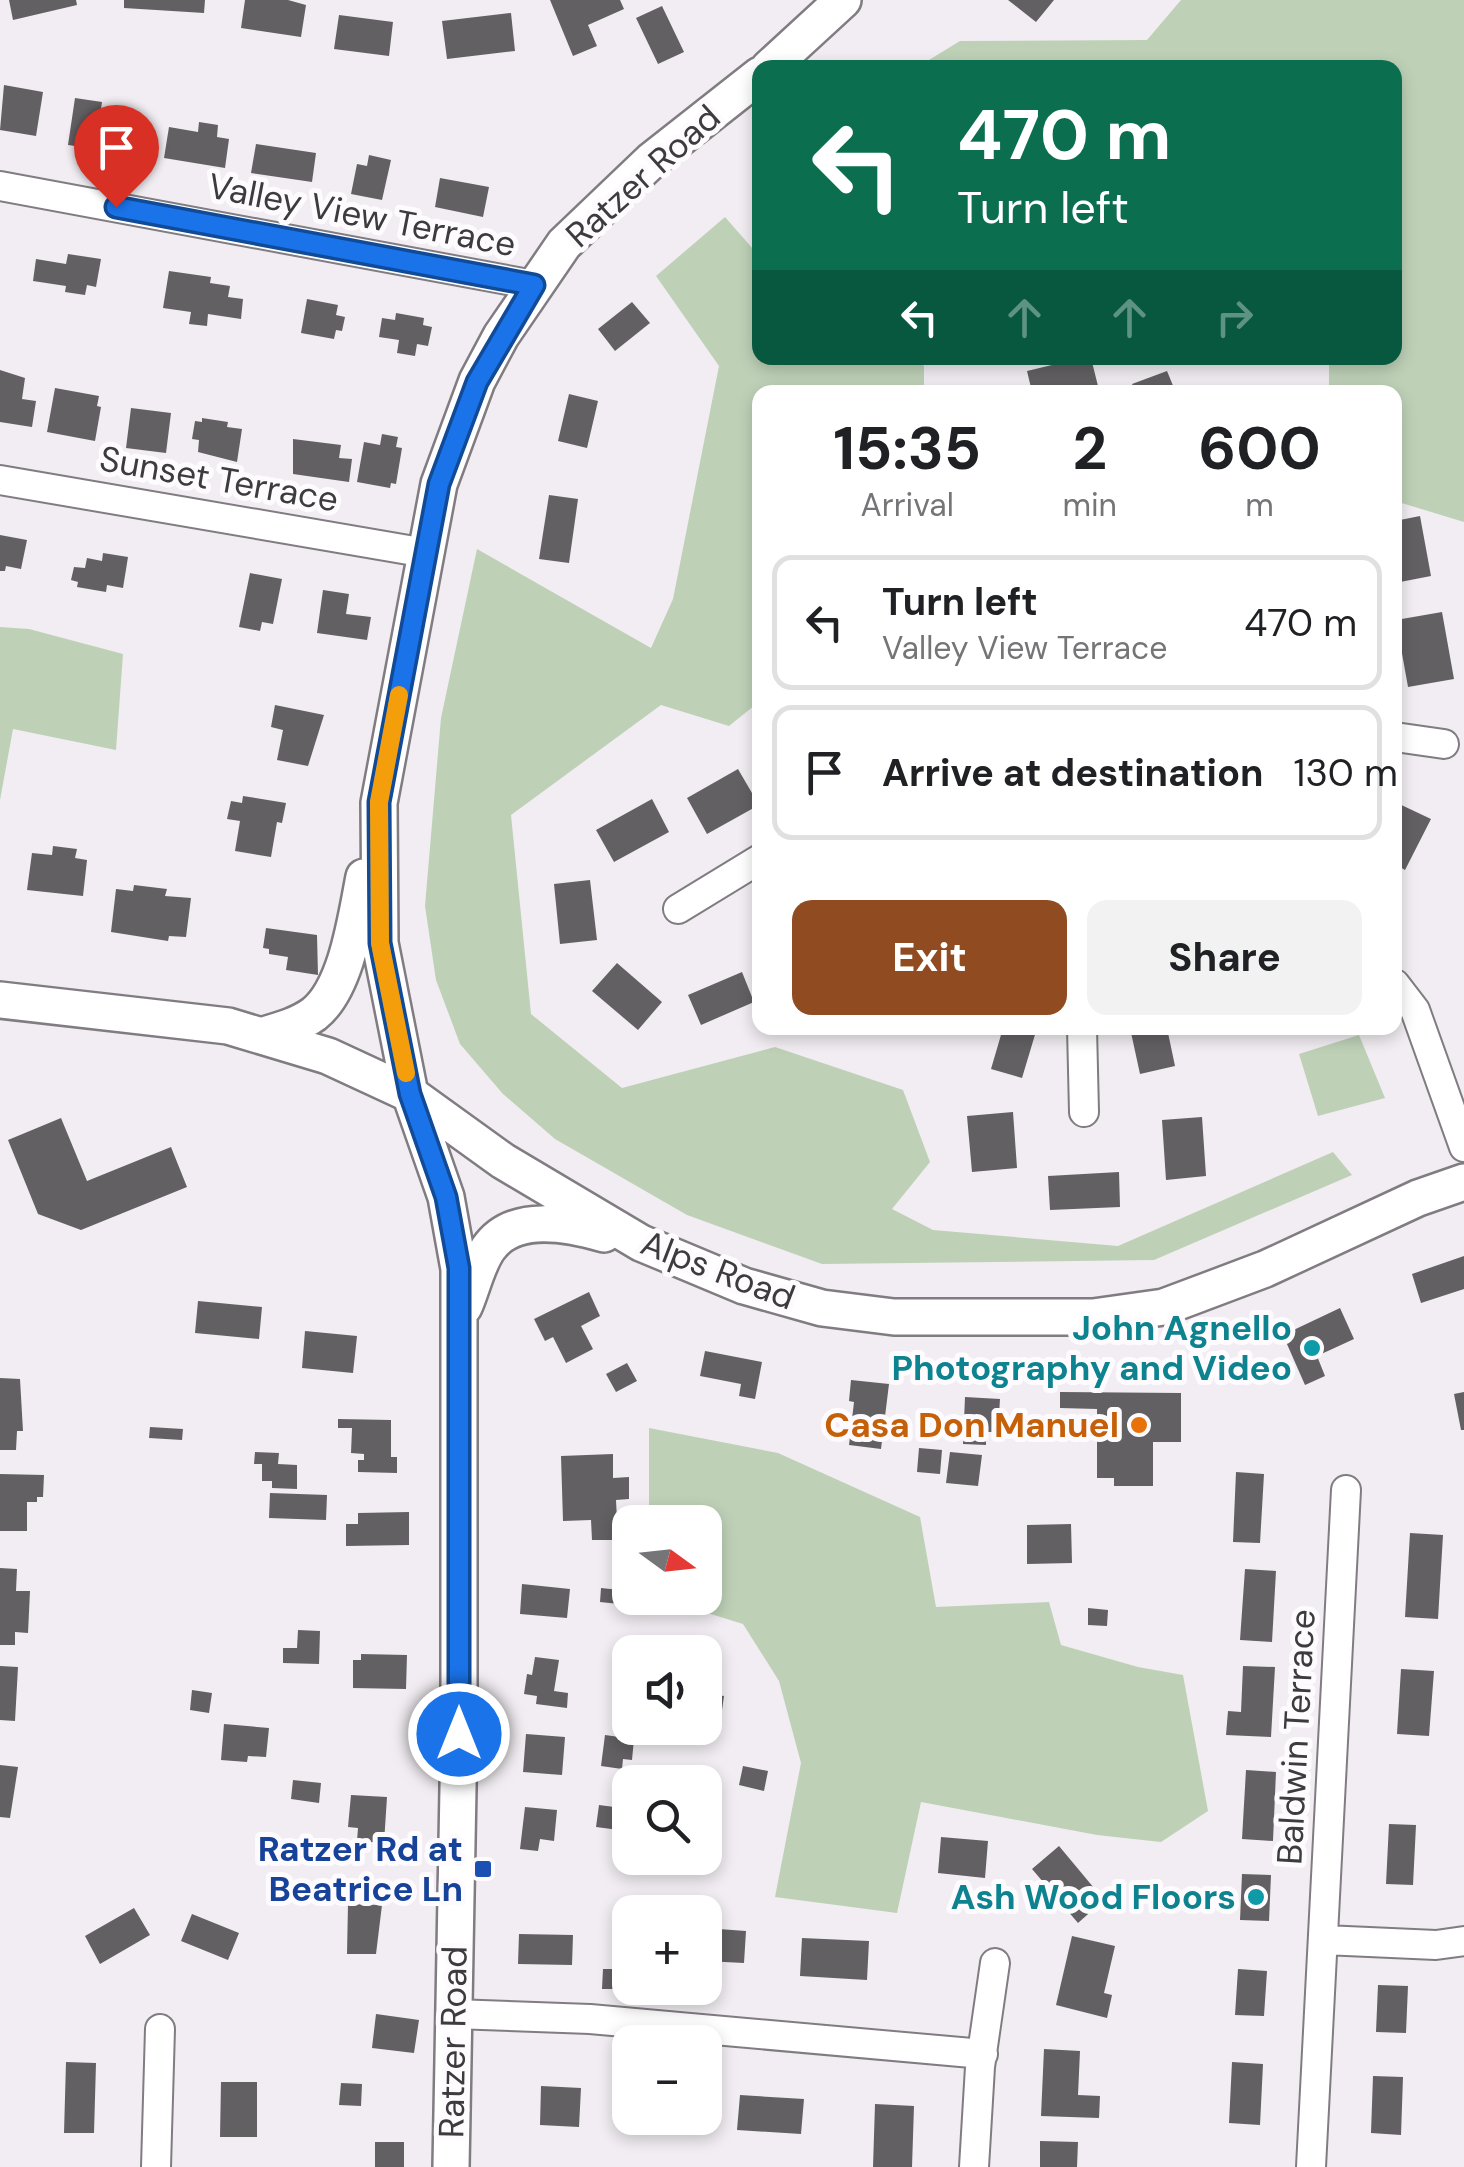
<!DOCTYPE html>
<html lang="en">
<head>
<meta charset="utf-8">
<style>
  body { margin:0; font-family:"DM Sans",sans-serif; background:#f2f2f2; color:#202124; height:100vh; display:flex; flex-direction:column; font-size:38px; white-space:nowrap }
  * { box-sizing:border-box; margin:0 }
  p { font-size:32px; color:#757577 }
  .icon { flex:none; width:55px; height:55px; fill:none; stroke:currentColor; stroke-width:2; stroke-linecap:round; stroke-linejoin:round }
  .map { position:relative; flex:1; overflow:hidden }
  .sheet { position:absolute; left:752px; top:385px; width:650px; height:650px; display:flex; flex-direction:column; background:#fff; border-radius:20px; box-shadow:0 5px 15px #0003 }
  .sheet>* { flex:none }
  .guide { position:absolute; left:752px; top:60px; width:650px; height:305px; border-radius:20px; box-shadow:0 5px 15px #0003; background:#0b6e4f; color:#fff; overflow:hidden }
  .needle { width:65px; rotate:105deg }
  .controls { position:absolute; left:612px; top:1505px; display:grid; gap:20px }
  .controls a { display:grid; place-items:center; width:110px; height:110px; border-radius:20px; background:#fff; box-shadow:0 5px 15px #0003; font-size:50px }
  .pin { position:absolute; display:grid; place-items:center; width:85px; height:85px; color:#fff; margin:-102px -42px; border-radius:50% 50% 50% 0; rotate:-45deg; box-shadow:0 0 10px #0007 }
  .pin .icon { rotate:45deg }
  .me { position:absolute; width:110px; margin:-55px; rotate:0deg; stroke-linejoin:round; filter:drop-shadow(0 0 8px #0008) }
  .turn { display:flex; align-items:center; gap:35px; height:210px; padding:0 40px; font-size:45px }
  .turn .icon { width:130px; height:130px; stroke-width:2.5 }
  .turn b { display:block; font-size:70px; line-height:85px }
  .lanes { display:flex; align-items:center; height:95px; padding:0 40px; background:#0003; justify-content:center; gap:50px; direction:ltr }
  .lanes .off { opacity:.35 }
  .eta { display:flex; justify-content:space-evenly; align-items:center; height:170px; text-align:center }
  .eta b { font-size:60px; font-weight:700; line-height:70px }
  .primary-button { display:flex; gap:20px; margin-top:auto; padding:20px 40px }
  .primary-button a { flex:1; height:115px; border-radius:20px; background:#904b21; color:#fff; font-size:40px; font-weight:700; line-height:115px; text-align:center }
  .primary-button a+a { background:#f2f2f2; color:#202124 }
  ul { padding:0; list-style:none }
  li { display:flex; align-items:center; gap:30px; height:135px; margin:0 20px 15px; padding:0 20px; border:5px solid #e0e0e0; border-radius:20px }
  li div { flex:1 }
  li b { display:block; font-size:38px }
  li em { font-style:normal }
  .map>svg:first-child { display:block }
  .green { fill:#bed1b7 }
  .building { fill:#636064 }
  .lines { fill:none; stroke-linecap:round; stroke-linejoin:round }
  .minor-casing { stroke:#807c81; stroke-width:32 }
  .major-casing { stroke:#807c81; stroke-width:40 }
  .minor { stroke:#fff; stroke-width:28 }
  .major { stroke:#fff; stroke-width:35 }
  .route-casing { stroke:#114b97; stroke-width:25 }
  .route { stroke:#1a73e8; stroke-width:18 }
  .slow { stroke:#f59e0b; stroke-width:18 }
  .culture-dot { fill:#0f9aa8; stroke:#fefbff; stroke-width:4 }
  .food-dot { fill:#e8710a; stroke:#fefbff; stroke-width:4 }
  .transit-dot { fill:#1a4fb4; stroke:#fefbff; stroke-width:4 }
  .labels { text-anchor:middle; stroke-width:10; stroke-linejoin:round; paint-order:stroke }
  .street-label { font-size:35px; fill:#3c3b3d; stroke:#fefbff }
  .culture-label { font-size:35px; font-weight:bold; fill:#0d838f; stroke:#fefbff; text-anchor:end }
  .food-label { font-size:35px; font-weight:bold; fill:#c56008; stroke:#fefbff; text-anchor:end }
  .transit-label { font-size:35px; font-weight:bold; fill:#164399; stroke:#fefbff; text-anchor:end }
</style>
</head>
<body>
<div class="map">
<svg width="1464" height="2167" viewBox="0 0 1464 2167">
  <rect width="100%" height="100%" fill="#f1edf2"/>
  <path class="green" d="M 1181,0 L 1464,0 L 1464,522 L 1395,501 L 1395,392 L 1329,392 L 1329,358 L 1395,358 L 1395,68 L 936,68 L 924,63 L 960,41 L 1147,40 Z
    M 725,217 L 760,257 L 760,358 L 914,358 L 924,366 L 924,392 L 760,392 L 760,701 L 729,726 L 661,705 L 511,815 L 531,1014 L 622,1088 L 775,1047 L 903,1090 L 930,1162 L 892,1209 L 933,1230 L 1118,1246 L 1333,1152 L 1352,1175 L 1154,1260 L 822,1264 L 687,1215 L 555,1139 L 503,1094 L 460,1044 L 436,980 L 425,906 L 441,718 L 477,549 L 651,648 L 673,599 L 719,366 L 656,276 Z
    M 0,627 L 29,629 L 123,654 L 116,750 L 13,729 L 0,800 Z
    M 1359,1035 L 1385,1098 L 1318,1116 L 1299,1054 Z
    M 649,1428 L 778,1453 L 920,1517 L 936,1607 L 1049,1602 L 1061,1645 L 1138,1667 L 1183,1675 L 1208,1811 L 1161,1842 L 1097,1835 L 921,1802 L 897,1913 L 775,1897 L 801,1763 L 779,1681 L 743,1624 L 659,1598 L 705,1598 L 705,1522 L 649,1522 Z"/>
  <path class="building" d="M 9,0 L 76,0 L 77,5 L 13,20 Z
    M 124,0 L 205,0 L 204,13 L 124,8 Z
    M 245,0 L 288,0 L 306,5 L 301,37 L 241,28 Z
    M 550,0 L 620,0 L 624,9 L 588,25 L 597,46 L 573,56 Z
    M 1008,0 L 1054,0 L 1036,22 Z
    M 662,6 L 684,52 L 658,64 L 636,18 Z
    M 511,13 L 515,51 L 447,59 L 442,21 Z
    M 339,15 L 393,22 L 389,56 L 334,49 Z
    M 4,85 L 43,92 L 36,136 L 0,130 Z
    M 75,98 L 102,102 L 100,116 L 131,121 L 126,153 L 68,145 Z
    M 199,122 L 218,125 L 217,137 L 229,139 L 225,168 L 164,158 L 169,127 L 198,132 Z
    M 256,144 L 316,153 L 312,182 L 251,173 Z
    M 369,155 L 391,160 L 382,200 L 351,194 L 357,164 L 367,166 Z
    M 440,178 L 489,187 L 483,217 L 435,207 Z
    M 68,254 L 101,259 L 96,287 L 87,285 L 85,295 L 65,292 L 66,286 L 33,281 L 36,259 L 66,264 Z
    M 169,271 L 211,277 L 210,283 L 230,286 L 228,297 L 243,299 L 241,319 L 208,314 L 207,326 L 189,324 L 191,312 L 163,308 Z
    M 307,299 L 338,305 L 336,315 L 345,317 L 342,331 L 336,330 L 334,339 L 301,333 Z
    M 632,302 L 650,323 L 615,351 L 598,329 Z
    M 396,313 L 424,318 L 423,325 L 432,327 L 428,346 L 417,344 L 415,356 L 397,353 L 399,340 L 379,337 L 382,318 L 395,320 Z
    M 1081,358 L 1091,358 L 1099,390 L 1032,392 L 1027,371 Z
    M 0,370 L 25,378 L 22,399 L 36,401 L 32,427 L 0,422 Z
    M 1167,371 L 1174,388 L 1178,387 L 1180,392 L 1136,392 L 1132,384 Z
    M 55,388 L 99,396 L 97,406 L 101,407 L 95,441 L 47,432 Z
    M 569,394 L 598,401 L 587,448 L 558,441 Z
    M 131,408 L 171,413 L 166,453 L 126,448 Z
    M 202,418 L 228,422 L 227,427 L 242,429 L 237,462 L 198,452 L 199,440 L 192,439 L 195,421 L 202,422 Z
    M 382,434 L 398,437 L 396,447 L 402,448 L 396,484 L 391,483 L 390,488 L 357,482 L 364,442 L 380,445 Z
    M 293,439 L 341,445 L 339,458 L 352,459 L 349,482 L 293,474 Z
    M 549,495 L 578,499 L 569,563 L 539,559 Z
    M 1420,516 L 1431,576 L 1395,583 L 1395,521 Z
    M 0,535 L 27,540 L 21,569 L 6,566 L 5,571 L 0,571 Z
    M 103,553 L 128,557 L 123,588 L 107,585 L 106,592 L 77,587 L 78,582 L 71,580 L 74,567 L 85,568 L 87,558 L 102,561 Z
    M 250,573 L 282,579 L 273,624 L 262,622 L 260,631 L 239,627 Z
    M 323,590 L 349,594 L 346,614 L 371,617 L 367,640 L 317,633 Z
    M 1442,612 L 1454,679 L 1408,687 L 1396,620 Z
    M 275,705 L 324,715 L 308,766 L 277,760 L 283,730 L 271,727 Z
    M 738,769 L 759,805 L 707,834 L 687,798 Z
    M 243,796 L 286,803 L 282,823 L 277,822 L 271,857 L 235,851 L 240,821 L 227,819 L 231,801 L 242,803 Z
    M 652,799 L 669,832 L 614,862 L 596,830 Z
    M 1395,802 L 1431,819 L 1405,870 L 1400,867 L 1395,877 Z
    M 53,846 L 77,849 L 75,858 L 87,860 L 83,896 L 27,890 L 32,853 L 52,855 Z
    M 590,880 L 597,940 L 560,944 L 554,884 Z
    M 134,885 L 167,889 L 165,896 L 191,898 L 186,937 L 169,936 L 168,941 L 111,932 L 116,889 L 133,891 Z
    M 266,928 L 317,935 L 318,975 L 286,970 L 288,957 L 269,954 L 269,949 L 263,948 Z
    M 617,963 L 662,1002 L 638,1030 L 592,991 Z
    M 742,972 L 754,1002 L 701,1025 L 688,995 Z
    M 1003,1028 L 1037,1028 L 1022,1078 L 991,1069 Z
    M 1130,1028 L 1167,1028 L 1175,1066 L 1140,1074 Z
    M 1013,1112 L 1017,1168 L 972,1172 L 967,1116 Z
    M 1202,1117 L 1206,1176 L 1166,1180 L 1162,1120 Z
    M 61,1118 L 87,1181 L 171,1147 L 187,1187 L 81,1230 L 38,1214 L 8,1140 Z
    M 1119,1172 L 1120,1207 L 1050,1210 L 1048,1176 Z
    M 1464,1256 L 1464,1289 L 1421,1303 L 1412,1274 Z
    M 589,1292 L 600,1316 L 581,1326 L 593,1349 L 566,1363 L 553,1337 L 545,1341 L 534,1319 Z
    M 198,1301 L 262,1307 L 259,1339 L 195,1333 Z
    M 1340,1308 L 1354,1339 L 1317,1356 L 1325,1376 L 1305,1385 L 1283,1335 Z
    M 305,1331 L 357,1336 L 353,1373 L 302,1368 Z
    M 705,1351 L 762,1362 L 755,1399 L 739,1396 L 741,1384 L 700,1376 Z
    M 627,1363 L 637,1381 L 616,1392 L 606,1374 Z
    M 0,1378 L 20,1379 L 23,1431 L 17,1431 L 16,1450 L 0,1450 Z
    M 851,1380 L 889,1384 L 881,1449 L 849,1445 L 854,1402 L 849,1401 Z
    M 1060,1392 L 1181,1393 L 1181,1442 L 1153,1442 L 1153,1486 L 1114,1486 L 1114,1478 L 1097,1478 L 1097,1409 L 1060,1408 Z
    M 1464,1392 L 1464,1430 L 1461,1430 L 1454,1394 Z
    M 965,1397 L 1000,1399 L 998,1432 L 986,1432 L 986,1445 L 963,1444 Z
    M 338,1419 L 391,1420 L 391,1457 L 397,1457 L 397,1473 L 358,1472 L 358,1460 L 364,1460 L 364,1454 L 351,1453 L 352,1428 L 338,1428 Z
    M 150,1427 L 183,1429 L 182,1440 L 149,1438 Z
    M 919,1448 L 942,1450 L 940,1474 L 917,1472 Z
    M 255,1452 L 279,1453 L 278,1464 L 297,1465 L 297,1489 L 272,1488 L 272,1481 L 262,1481 L 262,1464 L 254,1464 Z
    M 950,1452 L 982,1455 L 978,1486 L 946,1483 Z
    M 613,1454 L 613,1478 L 629,1477 L 629,1499 L 616,1500 L 618,1540 L 592,1540 L 591,1520 L 563,1521 L 561,1456 Z
    M 1236,1472 L 1264,1474 L 1260,1543 L 1233,1542 Z
    M 0,1474 L 44,1475 L 43,1497 L 37,1497 L 37,1502 L 27,1502 L 27,1531 L 0,1531 Z
    M 270,1493 L 327,1495 L 326,1520 L 269,1518 Z
    M 409,1512 L 409,1545 L 346,1546 L 346,1524 L 358,1524 L 358,1513 Z
    M 1071,1524 L 1072,1563 L 1027,1564 L 1027,1525 Z
    M 1410,1533 L 1443,1535 L 1438,1619 L 1405,1617 Z
    M 0,1568 L 17,1569 L 16,1591 L 30,1591 L 28,1633 L 15,1632 L 15,1645 L 0,1645 Z
    M 1245,1569 L 1276,1571 L 1272,1642 L 1240,1640 Z
    M 522,1584 L 570,1589 L 567,1618 L 520,1614 Z
    M 601,1588 L 620,1590 L 619,1604 L 600,1602 Z
    M 1088,1608 L 1108,1610 L 1107,1626 L 1088,1625 Z
    M 298,1630 L 320,1631 L 319,1664 L 283,1663 L 283,1648 L 297,1648 Z
    M 361,1654 L 407,1655 L 406,1689 L 353,1688 L 353,1660 L 361,1660 Z
    M 535,1657 L 559,1660 L 554,1691 L 568,1693 L 567,1708 L 536,1704 L 537,1696 L 524,1694 L 527,1674 L 532,1675 Z
    M 0,1666 L 18,1667 L 15,1721 L 0,1720 Z
    M 1243,1666 L 1275,1667 L 1271,1737 L 1226,1735 L 1228,1711 L 1241,1712 Z
    M 1401,1669 L 1434,1671 L 1429,1736 L 1397,1734 Z
    M 192,1690 L 212,1693 L 209,1713 L 190,1710 Z
    M 705,1693 L 724,1696 L 721,1717 L 705,1714 Z
    M 224,1724 L 269,1728 L 266,1757 L 248,1756 L 247,1762 L 221,1760 Z
    M 526,1734 L 565,1737 L 562,1775 L 523,1772 Z
    M 605,1735 L 634,1739 L 632,1760 L 623,1759 L 622,1769 L 601,1766 Z
    M 0,1765 L 18,1767 L 10,1818 L 0,1817 Z
    M 743,1766 L 768,1771 L 764,1791 L 739,1785 Z
    M 1246,1770 L 1276,1772 L 1273,1841 L 1242,1839 Z
    M 293,1780 L 321,1783 L 319,1803 L 291,1799 Z
    M 351,1795 L 387,1797 L 384,1843 L 357,1841 L 358,1828 L 348,1827 Z
    M 599,1805 L 622,1808 L 619,1830 L 596,1827 Z
    M 525,1807 L 557,1810 L 554,1841 L 540,1839 L 538,1851 L 520,1849 Z
    M 1389,1824 L 1416,1825 L 1413,1885 L 1386,1884 Z
    M 941,1837 L 988,1841 L 985,1878 L 938,1873 Z
    M 1059,1846 L 1104,1900 L 1078,1923 L 1032,1869 Z
    M 1242,1874 L 1271,1875 L 1269,1921 L 1240,1920 Z
    M 348,1904 L 382,1905 L 376,1954 L 347,1954 Z
    M 134,1908 L 150,1935 L 100,1964 L 85,1936 Z
    M 192,1914 L 239,1933 L 228,1960 L 181,1941 Z
    M 705,1928 L 746,1931 L 744,1963 L 705,1961 Z
    M 519,1934 L 573,1935 L 572,1965 L 518,1964 Z
    M 1072,1936 L 1115,1946 L 1104,1993 L 1112,1995 L 1107,2018 L 1056,2005 Z
    M 802,1938 L 869,1941 L 867,1980 L 800,1976 Z
    M 603,1969 L 630,1969 L 630,1989 L 602,1989 Z
    M 1238,1969 L 1267,1971 L 1264,2016 L 1235,2015 Z
    M 1378,1985 L 1408,1986 L 1406,2033 L 1376,2032 Z
    M 376,2014 L 419,2020 L 414,2053 L 372,2048 Z
    M 1044,2049 L 1080,2051 L 1078,2095 L 1100,2096 L 1099,2118 L 1041,2116 Z
    M 66,2062 L 96,2063 L 94,2133 L 64,2133 Z
    M 1232,2062 L 1263,2064 L 1260,2125 L 1229,2123 Z
    M 1373,2076 L 1403,2077 L 1401,2135 L 1371,2133 Z
    M 221,2082 L 257,2082 L 257,2137 L 220,2137 Z
    M 341,2083 L 362,2084 L 361,2106 L 339,2105 Z
    M 705,2084 L 712,2084 L 713,2127 L 639,2131 L 639,2118 L 705,2118 Z
    M 541,2086 L 581,2088 L 579,2127 L 540,2125 Z
    M 740,2095 L 804,2099 L 801,2134 L 737,2130 Z
    M 875,2104 L 914,2106 L 912,2167 L 873,2167 Z
    M 1040,2141 L 1078,2142 L 1077,2167 L 1040,2167 Z
    M 375,2142 L 404,2142 L 404,2167 L 375,2167 Z"/>
  <g class="lines">
    <g class="minor-casing">
      <path id="minor" d="M 0,186 L 534,285
        M 0,480 L 426,553
        M 1395,737 L 1444,744
        M 678,909 L 760,859
        M 1395,984 L 1415,1010 L 1464,1147
        M 1082,1028 L 1084,1112
        M 1324,1940 L 1436,1945 L 1464,1941
        M 454,2014 L 590,2019 L 983,2054
        M 156,2167 L 160,2029
        M 974,2167 L 980,2067 L 995,1963
        M 1311,2167 L 1346,1490"/>
    </g>
    <g class="major-casing">
      <path id="major" d="M 769,68 L 843,0
        M 0,1000 L 228,1026 L 328,1056 L 410,1094 L 503,1161 L 641,1243 L 744,1286 L 822,1308 L 894,1317 L 1093,1317 L 1164,1307 L 1265,1269 L 1418,1198 L 1464,1182
        M 264,1035 C 281,1030 299,1025 314,1014 C 347,988 356,917 364,877
        M 464,1307 C 472,1289 477,1265 488,1249 C 513,1212 569,1224 604,1234
        M 451,2167 L 459,1734 L 459,1269 L 446,1197 L 410,1094 L 380,943 L 379,803 L 439,484 L 477,381 L 501,336 L 564,244 L 652,160 L 760,75"/>
    </g>
    <use href="#minor" class="minor"/>
    <use href="#major" class="major"/>
  </g>
  <g class="lines">
    <g class="route-casing">
      <path id="route" d="M 116,207 L 534,285 L 477,382 L 439,484 L 379,802 L 380,943 L 410,1094 L 446,1197 L 459,1268 L 459,1734"/>
    </g>
    <use href="#route" class="route"/>
    <path class="slow" d="M 399,695 L 379,802 L 380,943 L 406,1073"/>
  </g>
  <g class="culture-dot">
    <circle cx="1312" cy="1348" r="10"/>
    <circle cx="1256" cy="1897" r="10"/>
  </g>
  <circle class="food-dot" cx="1139" cy="1425" r="10"/>
  <rect class="transit-dot" x="473" y="1859" width="20" height="20" rx="5"/>
  <g class="labels">
    <g class="street-label">
      <text transform="translate(643 176) rotate(-42)" y="12">Ratzer Road</text>
      <text transform="translate(362 215) rotate(11)" y="12">Valley View Terrace</text>
      <text transform="translate(219 479) rotate(10)" y="12">Sunset Terrace</text>
      <text transform="translate(718 1270) rotate(21)" y="12">Alps Road</text>
      <text transform="translate(1296 1737) rotate(-87)" y="12">Baldwin Terrace</text>
      <text transform="translate(453 2042) rotate(-89)" y="12">Ratzer Road</text>
    </g>
    <g class="culture-label">
      <text x="1292" y="1340">John Agnello<tspan x="1292" dy="40">Photography and Video</tspan></text>
      <text x="1236" y="1909">Ash Wood Floors</text>
    </g>
    <g class="food-label">
      <text x="1119" y="1437">Casa Don Manuel</text>
    </g>
    <g class="transit-label">
      <text x="463" y="1861">Ratzer Rd at<tspan x="463" dy="40">Beatrice Ln</tspan></text>
    </g>
  </g>
</svg>
<div class="controls">
<a><svg class="needle" viewBox="-14 -14 28 28"><path d="M0-13l5 13h-10z" fill="#e53935"/><path d="M0 13l5-13h-10z" fill="#757577"/></svg></a>
<a><svg class="icon" aria-label="sound" viewBox="0 0 24 24"><path d="M4 9h4l5-4v14l-5-4H4zM17 9q2 3 0 6"/></svg></a>
<a><svg class="icon" aria-label="search" viewBox="0 0 24 24"><circle cx="10" cy="10" r="6"/><path d="M15 15l6 6"/></svg></a>
<a>+</a>
<a>−</a>
</div>
<div class="pin" style="left:116px;top:207px;background:#d93025"><svg class="icon" aria-label="arrive" viewBox="0 0 24 24"><path d="M6 21V4h12l-3 4 3 4H6"/></svg></div>
<svg class="me" style="left:459px;top:1734px" viewBox="-20 -20 40 40"><circle r="17" fill="#1a73e8" stroke="#fff" stroke-width="3"/><path d="M0-11L8 9 0 5-8 9z" fill="#fff"/></svg>
<div class="guide">
<div class="turn"><svg class="icon" aria-label="left" viewBox="0 0 24 24"><path d="M17 20v-9H6M10 6l-5 5 5 5"/></svg><div><b>470 m</b>Turn left</div></div>
<div class="lanes"><svg class="icon" aria-label="left" viewBox="0 0 24 24"><path d="M17 20v-9H6M10 6l-5 5 5 5"/></svg><svg class="icon off" aria-label="ahead" viewBox="0 0 24 24"><path d="M12 20V5M6 11l6-6 6 6"/></svg><svg class="icon off" aria-label="ahead" viewBox="0 0 24 24"><path d="M12 20V5M6 11l6-6 6 6"/></svg><svg class="icon off" aria-label="right" viewBox="0 0 24 24"><path d="M7 20v-9h11M14 6l5 5-5 5"/></svg></div>
</div>
<section class="sheet">
<div class="eta">
<div><b>15:35</b><p>Arrival</p></div>
<div><b>2</b><p>min</p></div>
<div><b>600</b><p>m</p></div>
</div>
<ul>
<li><svg class="icon" aria-label="left" viewBox="0 0 24 24"><path d="M17 20v-9H6M10 6l-5 5 5 5"/></svg><div><b>Turn left</b><p>Valley View Terrace</p></div><em>470 m</em></li>
<li><svg class="icon" aria-label="arrive" viewBox="0 0 24 24"><path d="M6 21V4h12l-3 4 3 4H6"/></svg><div><b>Arrive at destination</b></div><em>130 m</em></li>
</ul>
<div class="primary-button"><a>Exit</a><a>Share</a></div>
</section>
</div>
</body>
</html>
